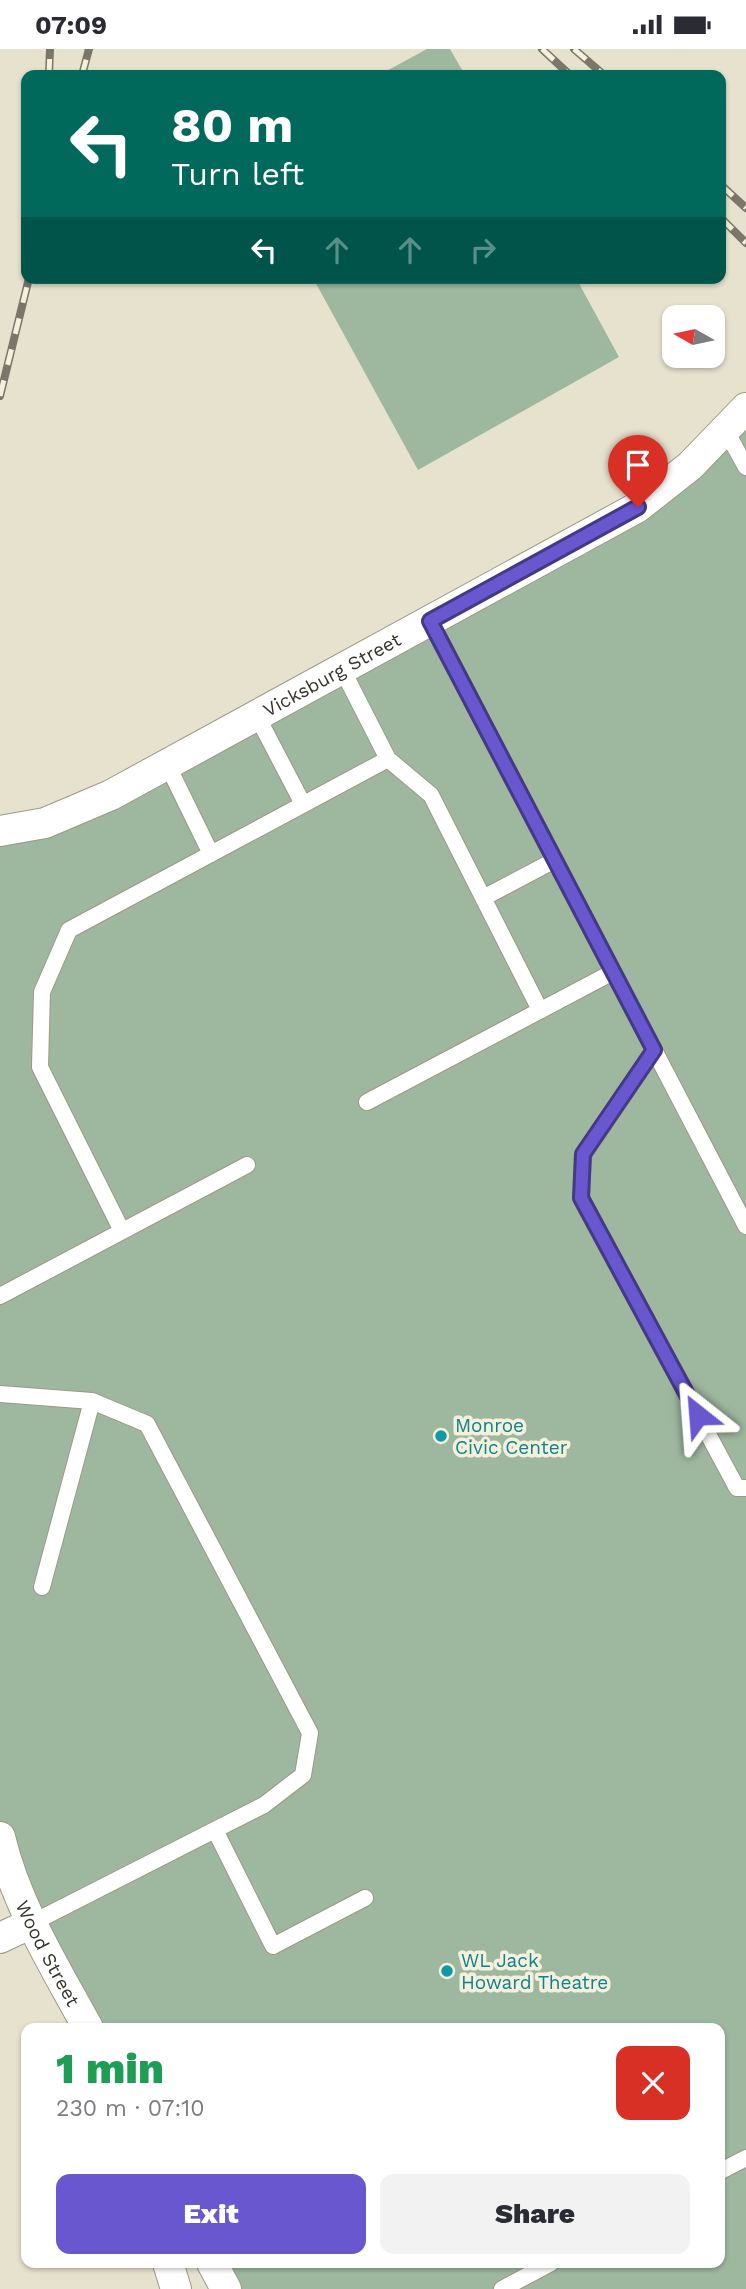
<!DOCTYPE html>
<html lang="en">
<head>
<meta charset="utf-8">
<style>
  body { margin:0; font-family:"Work Sans",sans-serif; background:#f2f2f3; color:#2b2b33; height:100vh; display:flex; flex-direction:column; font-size:26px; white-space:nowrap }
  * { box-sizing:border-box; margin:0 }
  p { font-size:23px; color:#7c7c81 }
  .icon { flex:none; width:38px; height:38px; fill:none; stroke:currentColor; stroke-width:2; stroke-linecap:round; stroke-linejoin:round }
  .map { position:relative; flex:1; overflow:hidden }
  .drawer { position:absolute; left:21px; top:1974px; width:704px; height:245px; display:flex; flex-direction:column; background:#fff; border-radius:14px; box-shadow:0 2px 5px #0004 }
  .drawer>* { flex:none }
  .top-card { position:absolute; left:21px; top:21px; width:705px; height:214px; border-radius:14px; box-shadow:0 2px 5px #0004; background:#00695c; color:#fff; overflow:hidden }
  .needle { width:46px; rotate:279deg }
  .tools { position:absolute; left:662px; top:256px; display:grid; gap:14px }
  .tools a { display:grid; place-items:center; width:63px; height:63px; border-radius:14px; background:#fff; box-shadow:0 2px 5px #0004; font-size:35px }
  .pin { position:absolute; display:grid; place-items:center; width:60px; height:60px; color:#fff; margin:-72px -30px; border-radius:50% 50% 50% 0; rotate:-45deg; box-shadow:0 0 7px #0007 }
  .pin .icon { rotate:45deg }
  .me { position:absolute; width:77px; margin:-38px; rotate:332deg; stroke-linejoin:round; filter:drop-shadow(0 0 5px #0008) }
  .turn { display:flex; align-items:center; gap:24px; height:147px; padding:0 35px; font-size:32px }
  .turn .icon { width:91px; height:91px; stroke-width:2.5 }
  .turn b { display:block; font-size:49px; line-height:60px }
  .lanes { display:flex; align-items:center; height:66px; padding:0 35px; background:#0003; justify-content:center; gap:35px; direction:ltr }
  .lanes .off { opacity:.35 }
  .round { display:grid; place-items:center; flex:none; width:74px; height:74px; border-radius:14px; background:#f2f2f3 }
  .summary { display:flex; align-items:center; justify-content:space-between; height:119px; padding:0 35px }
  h1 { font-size:42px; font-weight:800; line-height:52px; color:#1e9e55 }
  .primary-button { display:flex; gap:14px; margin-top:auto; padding:14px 35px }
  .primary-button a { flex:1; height:80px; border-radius:14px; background:#6957d0; color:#fff; font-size:28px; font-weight:800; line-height:80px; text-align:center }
  .primary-button a+a { background:#f2f2f3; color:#2b2b33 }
  .status { display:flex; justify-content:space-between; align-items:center; height:49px; padding:0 35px; background:#fff; direction:ltr }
  .status svg { height:19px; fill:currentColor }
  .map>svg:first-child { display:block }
  .green { fill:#9eb8a0 }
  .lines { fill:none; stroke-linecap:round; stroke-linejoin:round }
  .service-casing { stroke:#9d9885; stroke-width:18 }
  .minor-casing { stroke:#9d9885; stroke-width:32 }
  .service { stroke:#fff; stroke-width:16 }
  .minor { stroke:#fff; stroke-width:30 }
  .rail-casing { stroke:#7a766a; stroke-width:8 }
  .rail { stroke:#f5f0db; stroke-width:5; stroke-dasharray:16; stroke-linecap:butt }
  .route-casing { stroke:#443987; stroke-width:18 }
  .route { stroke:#6957d0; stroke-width:12 }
  .culture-dot { fill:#0f9aa8; stroke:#f5f0db; stroke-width:2.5 }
  .labels { text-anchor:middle; stroke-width:7; stroke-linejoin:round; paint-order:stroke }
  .street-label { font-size:19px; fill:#36342c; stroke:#f5f0db }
  .culture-label { font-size:19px; fill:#0d838f; stroke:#f5f0db; text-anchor:start }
</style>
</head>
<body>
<div class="status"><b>07:09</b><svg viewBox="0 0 49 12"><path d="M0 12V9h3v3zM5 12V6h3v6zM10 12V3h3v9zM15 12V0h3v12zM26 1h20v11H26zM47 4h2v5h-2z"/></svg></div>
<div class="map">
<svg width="746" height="2240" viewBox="0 0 746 2240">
  <rect width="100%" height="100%" fill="#e7e2ce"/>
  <path class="green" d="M 427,0 L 450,0 L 465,26 L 379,26 Z
    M 313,229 L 576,229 L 619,308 L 418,421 Z
    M 746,359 L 746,2240 L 228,2240 L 214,2214 L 719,2214 L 719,1979 L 88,1979 L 0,1788 L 0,782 L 45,773 L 638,458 Z"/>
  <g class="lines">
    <g class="service-casing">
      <path id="service" d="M 726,382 L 746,418
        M 430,572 L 746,1177
        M 257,667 L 303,755
        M 388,710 L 431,746 L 540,961
        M 167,715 L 211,805
        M 483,849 L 555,811
        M 654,1001 L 583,1106 L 581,1149 L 737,1439 L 746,1439
        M 367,1053 L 613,923
        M 122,1182 L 40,1018 L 42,943 L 69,881 L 388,710 L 342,620
        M 0,1247 L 247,1116
        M 0,1345 L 92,1352 L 147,1375 L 310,1684 L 303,1726 L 264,1756 L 32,1874
        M 42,1538 L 92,1352
        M 215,1781 L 273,1897 L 365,1849
        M 719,2123 L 746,2109
        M 502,2240 L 551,2214"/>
    </g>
    <g class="minor-casing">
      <g id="minor">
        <path id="s1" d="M 0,782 L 45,774 L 111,746 L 638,458 L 690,417 L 746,359"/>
        <path id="s2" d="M 0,1788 C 16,1856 55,1918 88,1979"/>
        <path d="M 0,1889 L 32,1874"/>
        <path d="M 168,2214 L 176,2240"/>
        <path d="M 212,2214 L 226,2240"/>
      </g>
    </g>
    <use href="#service" class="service"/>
    <use href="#minor" class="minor"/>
    <g class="rail-casing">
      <path id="rail" d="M 542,0 L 570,26
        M 574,0 L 604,26
        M 49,26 L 50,0
        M 82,26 L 89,0
        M 721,136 L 746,159
        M 721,169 L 746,194
        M 0,347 L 29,229"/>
    </g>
    <use href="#rail" class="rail"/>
  </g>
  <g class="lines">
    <g class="route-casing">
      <path id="route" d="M 638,458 L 430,572 L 654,1001 L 583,1105 L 581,1149 L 698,1366"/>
    </g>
    <use href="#route" class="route"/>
  </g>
  <g class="culture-dot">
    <circle cx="441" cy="1387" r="7"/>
    <circle cx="447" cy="1922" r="7"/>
  </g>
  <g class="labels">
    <g class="street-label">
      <text dy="7" stroke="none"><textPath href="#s1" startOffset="369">Vicksburg Street</textPath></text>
      <text dy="7" stroke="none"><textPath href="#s2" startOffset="126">Wood Street</textPath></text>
    </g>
    <g class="culture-label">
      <text x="455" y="1383">Monroe<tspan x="455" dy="22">Civic Center</tspan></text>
      <text x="461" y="1918">WL Jack<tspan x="461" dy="22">Howard Theatre</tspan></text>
    </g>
  </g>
</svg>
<div class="tools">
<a><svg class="needle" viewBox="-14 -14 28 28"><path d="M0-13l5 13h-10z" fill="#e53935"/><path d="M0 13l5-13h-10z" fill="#7c7c81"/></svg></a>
</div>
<div class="pin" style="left:638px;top:458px;background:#d93025"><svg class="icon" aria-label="arrive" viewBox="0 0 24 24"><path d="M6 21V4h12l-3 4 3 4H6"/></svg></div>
<svg class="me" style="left:698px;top:1366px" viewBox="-20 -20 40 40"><path d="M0-17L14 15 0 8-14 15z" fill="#6957d0" stroke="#fff" stroke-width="4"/></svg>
<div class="top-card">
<div class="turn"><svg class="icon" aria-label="left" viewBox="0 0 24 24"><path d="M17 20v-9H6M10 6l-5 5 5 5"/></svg><div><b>80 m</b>Turn left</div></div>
<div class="lanes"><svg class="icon" aria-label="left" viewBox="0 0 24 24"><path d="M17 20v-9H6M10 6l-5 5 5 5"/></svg><svg class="icon off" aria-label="ahead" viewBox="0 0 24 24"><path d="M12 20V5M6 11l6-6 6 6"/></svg><svg class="icon off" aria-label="ahead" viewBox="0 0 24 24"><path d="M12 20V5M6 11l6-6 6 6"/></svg><svg class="icon off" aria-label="right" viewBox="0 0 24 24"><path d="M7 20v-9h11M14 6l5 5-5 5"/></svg></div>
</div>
<section class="drawer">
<div class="summary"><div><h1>1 min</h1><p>230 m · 07:10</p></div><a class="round" style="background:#d93025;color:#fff"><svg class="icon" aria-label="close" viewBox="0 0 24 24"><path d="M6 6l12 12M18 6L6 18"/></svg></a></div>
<div class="primary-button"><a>Exit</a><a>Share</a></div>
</section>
</div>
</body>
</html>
